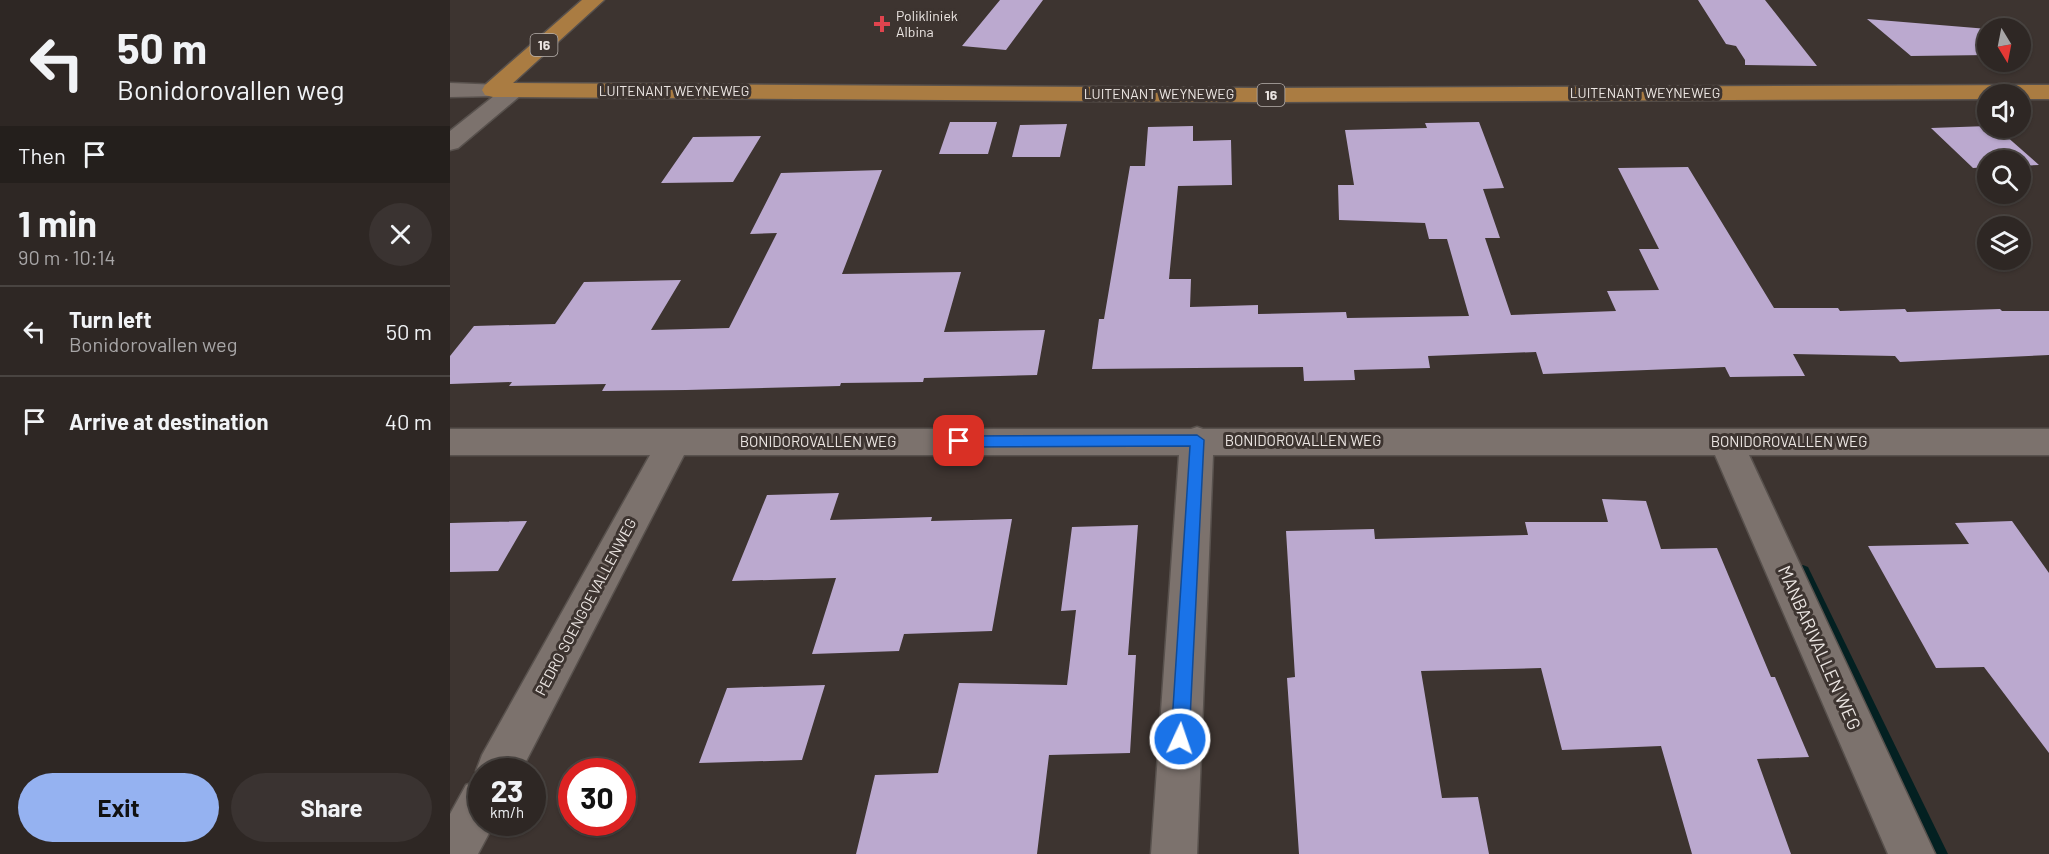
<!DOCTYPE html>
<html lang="en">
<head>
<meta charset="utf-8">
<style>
  body { margin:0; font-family:Barlow,sans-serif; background:#3a3331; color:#f1f3f6; height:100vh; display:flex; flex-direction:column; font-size:22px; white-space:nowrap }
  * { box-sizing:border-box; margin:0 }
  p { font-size:20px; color:#a7a5a6 }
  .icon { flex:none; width:33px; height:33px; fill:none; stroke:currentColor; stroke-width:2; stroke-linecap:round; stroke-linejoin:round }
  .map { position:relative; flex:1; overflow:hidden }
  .details { display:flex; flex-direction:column; background:#2e2724; width:450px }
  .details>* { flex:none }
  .guide { background:#2e2724; color:#f1f3f6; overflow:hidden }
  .needle { width:39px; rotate:170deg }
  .fabs { position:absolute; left:1527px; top:18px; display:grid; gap:12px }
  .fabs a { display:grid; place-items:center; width:54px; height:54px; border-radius:50%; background:#2e2724; box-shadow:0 2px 4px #0004,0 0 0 2px #494441; font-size:30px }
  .speed { position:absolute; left:18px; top:758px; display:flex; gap:12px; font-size:30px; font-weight:700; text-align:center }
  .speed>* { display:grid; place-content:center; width:78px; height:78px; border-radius:50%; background:#2e2724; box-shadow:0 2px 4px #0004,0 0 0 2px #494441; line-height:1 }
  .speed small { font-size:15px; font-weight:400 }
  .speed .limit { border:9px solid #d22; background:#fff; color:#111 }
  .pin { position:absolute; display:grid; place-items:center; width:51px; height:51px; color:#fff; margin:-26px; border-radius:12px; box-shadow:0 3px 9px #0006 }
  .me { position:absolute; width:66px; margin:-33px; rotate:3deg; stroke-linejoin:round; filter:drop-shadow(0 0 4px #0008) }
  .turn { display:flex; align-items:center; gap:21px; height:126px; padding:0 18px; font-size:27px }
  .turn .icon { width:78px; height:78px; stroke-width:2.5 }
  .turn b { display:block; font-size:42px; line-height:51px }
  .then { display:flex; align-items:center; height:57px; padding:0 18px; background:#0003; gap:12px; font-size:22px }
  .round { display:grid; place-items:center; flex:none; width:63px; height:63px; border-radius:32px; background:#3a3331 }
  .summary { display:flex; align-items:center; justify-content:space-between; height:102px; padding:0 18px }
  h1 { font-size:36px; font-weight:700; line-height:45px }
  .button { display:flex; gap:12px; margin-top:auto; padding:12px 18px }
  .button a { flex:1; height:69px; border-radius:36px; background:#95b2f1; color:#111; font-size:24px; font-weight:700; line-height:69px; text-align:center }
  .button a+a { background:#3a3331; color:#f1f3f6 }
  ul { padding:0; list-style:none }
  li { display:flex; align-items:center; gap:18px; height:90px; padding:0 18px; border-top:2px solid #494441 }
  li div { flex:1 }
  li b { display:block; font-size:22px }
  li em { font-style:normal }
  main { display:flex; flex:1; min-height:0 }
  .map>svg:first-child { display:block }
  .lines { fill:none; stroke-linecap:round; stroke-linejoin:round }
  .stream { fill:#032021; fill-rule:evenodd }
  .building { fill:#bba9cf }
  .minor-casing { stroke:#58514d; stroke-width:3 }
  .primary-casing { stroke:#58514d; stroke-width:3 }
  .minor { fill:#7c726d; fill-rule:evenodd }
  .primary { fill:#aa7c42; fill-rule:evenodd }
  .route { fill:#1a73e8; stroke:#114b97; stroke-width:1.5 }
  .health-dot { fill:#e0444e; stroke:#3d3430; stroke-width:2 }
  .labels { text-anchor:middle; stroke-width:6; stroke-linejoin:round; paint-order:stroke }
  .far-poi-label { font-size:14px; fill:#ece6e3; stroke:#3d3430; text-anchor:start }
  .shield { fill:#3d3430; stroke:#b8b1ad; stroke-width:1.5 }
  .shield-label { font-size:14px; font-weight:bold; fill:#ece6e3 }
  .far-street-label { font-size:14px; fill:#ece6e3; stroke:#3d3430 }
  .street-label { font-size:15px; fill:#ece6e3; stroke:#3d3430 }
  .near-street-label { font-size:18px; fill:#ece6e3; stroke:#3d3430 }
</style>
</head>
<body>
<main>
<section class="details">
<div class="guide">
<div class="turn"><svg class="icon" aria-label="left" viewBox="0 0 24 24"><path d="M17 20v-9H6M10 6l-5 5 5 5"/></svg><div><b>50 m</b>Bonidorovallen weg</div></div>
<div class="then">Then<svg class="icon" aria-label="arrive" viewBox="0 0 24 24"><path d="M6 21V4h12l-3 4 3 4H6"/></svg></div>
</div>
<div class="summary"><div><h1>1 min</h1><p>90 m · 10:14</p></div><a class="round"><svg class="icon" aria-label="close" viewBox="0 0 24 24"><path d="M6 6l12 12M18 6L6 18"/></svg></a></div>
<ul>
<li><svg class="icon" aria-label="left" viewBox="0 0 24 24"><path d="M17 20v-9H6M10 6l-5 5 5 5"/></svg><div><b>Turn left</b><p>Bonidorovallen weg</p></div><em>50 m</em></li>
<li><svg class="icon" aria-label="arrive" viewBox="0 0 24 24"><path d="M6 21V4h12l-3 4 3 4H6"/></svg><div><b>Arrive at destination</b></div><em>40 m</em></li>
</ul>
<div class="button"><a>Exit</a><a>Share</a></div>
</section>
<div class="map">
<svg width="1599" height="854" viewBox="0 0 1599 854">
  <rect width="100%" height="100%" fill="#3d3430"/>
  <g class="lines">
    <path class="stream" d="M 1353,565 L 1358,567 L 1498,854 L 1481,854 L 1346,571 L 1348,567 Z"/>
  </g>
  <path class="building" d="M 550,0 L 593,0 L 556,50 L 512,46 Z
    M 1248,0 L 1315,0 L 1367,66 L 1295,65 L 1295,60 L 1286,46 L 1276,44 Z
    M 1417,19 L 1538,29 L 1538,55 L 1461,56 Z
    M 500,122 L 547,122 L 538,154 L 489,154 Z
    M 1029,122 L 1054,188 L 1033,189 L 1050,238 L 1035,238 L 1061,315 L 1166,311 L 1157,291 L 1209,290 L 1189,249 L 1209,249 L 1168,168 L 1238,167 L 1324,308 L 1388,308 L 1390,311 L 1455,309 L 1457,312 L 1550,309 L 1552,311 L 1599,311 L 1599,355 L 1450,362 L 1445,356 L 1343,354 L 1355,376 L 1280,377 L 1275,367 L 1093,374 L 1086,352 L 978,356 L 980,368 L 904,370 L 905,380 L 854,381 L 853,367 L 642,369 L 649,319 L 654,319 L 680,166 L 695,166 L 698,127 L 743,126 L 743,141 L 781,140 L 782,185 L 728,186 L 719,279 L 741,279 L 740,307 L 808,305 L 808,314 L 896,312 L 897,318 L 1019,316 L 997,239 L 979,239 L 975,223 L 889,220 L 888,185 L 904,185 L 895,130 L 977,128 L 975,123 Z
    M 617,124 L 610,157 L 562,157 L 570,125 Z
    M 1538,126 L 1547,128 L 1589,165 L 1570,166 L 1570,160 L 1538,160 L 1538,167 L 1523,168 L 1481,128 Z
    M 311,136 L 283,182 L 211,183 L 243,137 Z
    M 432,170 L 392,274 L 511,272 L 494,332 L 595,330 L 587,375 L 474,378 L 473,382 L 391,383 L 390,386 L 236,390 L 152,391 L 156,384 L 59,386 L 62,382 L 0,384 L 0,356 L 24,326 L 105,324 L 134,282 L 231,280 L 201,330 L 279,328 L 327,233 L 300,234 L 331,173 Z
    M 389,493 L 380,520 L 482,517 L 481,521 L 562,519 L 542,631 L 454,634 L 449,651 L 362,654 L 386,578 L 282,581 L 317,495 Z
    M 1152,499 L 1196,501 L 1211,549 L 1267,548 L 1321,677 L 1325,677 L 1359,757 L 1307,759 L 1341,854 L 1242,854 L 1211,746 L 1112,750 L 1091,668 L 971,671 L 992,798 L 1028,797 L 1039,854 L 849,854 L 837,678 L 845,677 L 836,531 L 924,529 L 925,539 L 1078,535 L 1075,522 L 1158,522 Z
    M 77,521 L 48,571 L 0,572 L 0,523 Z
    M 1562,521 L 1599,573 L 1599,753 L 1534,667 L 1486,668 L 1418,546 L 1519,544 L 1505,523 Z
    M 688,525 L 678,655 L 686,655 L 680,753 L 599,755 L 587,854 L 406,854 L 425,775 L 488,773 L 509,683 L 617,685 L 626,610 L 611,611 L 622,527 Z
    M 375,685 L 352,760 L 249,763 L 277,688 Z"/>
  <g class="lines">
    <g class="minor-casing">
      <path id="minor" d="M 0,83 L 51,85 L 53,89 L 66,83 L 74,85 L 77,90 L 8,148 L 0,150 L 0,131 L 44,96 L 0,97 Z
        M 747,427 L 753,429 L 1599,429 L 1599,455 L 1299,455 L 1485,854 L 1438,854 L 1265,455 L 763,455 L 747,854 L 701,854 L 729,455 L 234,455 L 71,771 L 32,771 L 32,822 L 45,822 L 28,854 L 0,854 L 0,814 L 16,785 L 30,780 L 26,771 L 32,755 L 200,455 L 0,455 L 0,429 L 741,429 Z"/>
    </g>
    <g class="primary-casing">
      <path id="primary" d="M 132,0 L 154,0 L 63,83 L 804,88 L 1599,85 L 1599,99 L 1570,99 L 1570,94 L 1538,94 L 1538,99 L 804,102 L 43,97 L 35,95 L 32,90 L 35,85 Z"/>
    </g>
    <use href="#minor" class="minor"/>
    <use href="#primary" class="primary"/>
  </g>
  <path class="route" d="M 747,435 L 754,440 L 739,739 L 737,745 L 730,748 L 724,745 L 721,739 L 740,446 L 509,447 L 502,441 L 509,436 Z"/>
  <path class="health-dot" d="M429 15h6v6h6v6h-6v6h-6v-6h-6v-6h6z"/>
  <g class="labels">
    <g class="far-poi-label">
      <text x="446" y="21">Polikliniek<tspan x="446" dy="16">Albina</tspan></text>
    </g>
    <g class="shield">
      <rect x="80.5" y="34" width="27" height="22" rx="4.5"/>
      <rect x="807.5" y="84" width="27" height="22" rx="4.5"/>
    </g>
    <g class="shield-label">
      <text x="94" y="50">16</text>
      <text x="821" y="100">16</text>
    </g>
    <g class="far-street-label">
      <text x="224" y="96">LUITENANT WEYNEWEG</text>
      <text x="1195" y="98">LUITENANT WEYNEWEG</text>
      <text x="709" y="99">LUITENANT WEYNEWEG</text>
    </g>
    <g class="street-label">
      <text x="853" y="446">BONIDOROVALLEN WEG</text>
      <text x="368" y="447">BONIDOROVALLEN WEG</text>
      <text x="1339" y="447">BONIDOROVALLEN WEG</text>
      <text transform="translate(136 607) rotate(-62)" y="5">PEDRO SOENGOEVALLENWEG</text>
    </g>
    <g class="near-street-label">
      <text transform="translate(1369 648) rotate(66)" y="6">MANBARIVALLEN WEG</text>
    </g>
  </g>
</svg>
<div class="fabs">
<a><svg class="needle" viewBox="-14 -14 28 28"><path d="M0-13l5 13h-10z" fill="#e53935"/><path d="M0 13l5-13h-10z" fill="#a7a5a6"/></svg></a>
<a><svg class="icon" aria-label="sound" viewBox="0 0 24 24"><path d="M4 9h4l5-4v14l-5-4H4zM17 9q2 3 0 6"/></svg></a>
<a><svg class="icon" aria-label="search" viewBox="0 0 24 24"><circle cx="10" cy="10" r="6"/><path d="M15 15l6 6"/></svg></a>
<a><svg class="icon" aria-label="layers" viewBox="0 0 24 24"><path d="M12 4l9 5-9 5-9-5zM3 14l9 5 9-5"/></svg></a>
</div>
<div class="speed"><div>23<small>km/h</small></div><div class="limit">30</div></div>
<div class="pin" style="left:509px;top:441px;background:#d93025"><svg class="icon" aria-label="arrive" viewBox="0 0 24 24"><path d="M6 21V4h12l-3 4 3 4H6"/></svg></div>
<svg class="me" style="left:730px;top:739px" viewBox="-20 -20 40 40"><circle r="17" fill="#1a73e8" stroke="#fff" stroke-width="3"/><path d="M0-11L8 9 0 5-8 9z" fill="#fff"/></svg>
</div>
</main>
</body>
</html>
